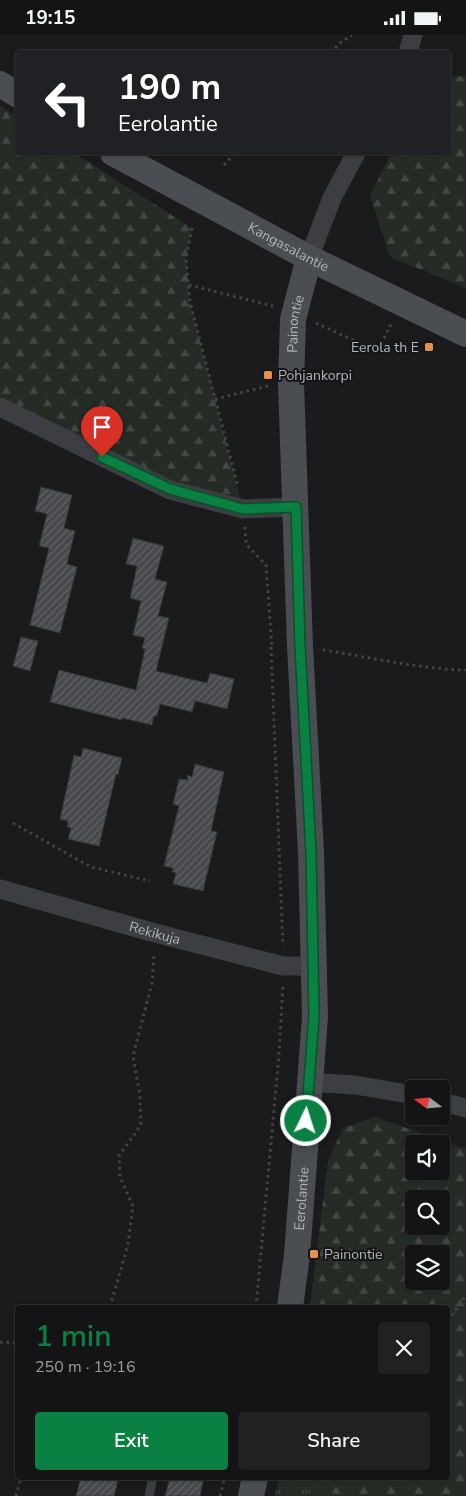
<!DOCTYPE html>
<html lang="en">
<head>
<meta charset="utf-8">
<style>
  body { margin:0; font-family:"Nunito Sans",sans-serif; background:#212123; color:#f1f3f6; height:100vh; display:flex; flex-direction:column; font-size:19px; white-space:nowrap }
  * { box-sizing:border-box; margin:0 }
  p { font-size:16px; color:#9d9ea1 }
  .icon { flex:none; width:28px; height:28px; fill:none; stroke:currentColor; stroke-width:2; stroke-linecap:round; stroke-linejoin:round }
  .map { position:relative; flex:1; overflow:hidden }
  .side { position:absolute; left:15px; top:1270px; width:435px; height:175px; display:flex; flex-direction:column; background:#141416; border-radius:5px; box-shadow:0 1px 4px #0004,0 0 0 1px #333335 }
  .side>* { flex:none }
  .banner { position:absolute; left:15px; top:15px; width:436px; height:105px; border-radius:5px; box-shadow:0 1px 4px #0004,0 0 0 1px #333335; background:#202124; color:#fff; overflow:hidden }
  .needle { width:32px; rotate:286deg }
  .buttons { position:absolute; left:405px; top:1045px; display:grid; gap:10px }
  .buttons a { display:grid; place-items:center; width:45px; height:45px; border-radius:5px; background:#141416; box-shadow:0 1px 4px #0004,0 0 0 1px #333335; font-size:25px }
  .pin { position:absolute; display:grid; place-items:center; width:42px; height:42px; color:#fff; margin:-51px -21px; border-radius:50% 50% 50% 0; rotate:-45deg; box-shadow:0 0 5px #0007 }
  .pin .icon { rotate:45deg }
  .me { position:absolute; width:55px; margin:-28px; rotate:4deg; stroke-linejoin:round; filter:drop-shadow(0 0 4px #0008) }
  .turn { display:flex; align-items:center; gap:18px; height:105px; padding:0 20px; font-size:22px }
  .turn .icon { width:65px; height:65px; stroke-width:2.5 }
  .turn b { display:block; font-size:35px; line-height:42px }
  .round { display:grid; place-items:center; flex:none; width:52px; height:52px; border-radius:5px; background:#212123 }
  .summary { display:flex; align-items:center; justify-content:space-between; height:85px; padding:0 20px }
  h1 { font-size:30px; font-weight:600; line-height:38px; color:#0b8043 }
  .button { display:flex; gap:10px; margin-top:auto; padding:10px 20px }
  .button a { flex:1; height:58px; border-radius:5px; background:#0b8043; color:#fff; font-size:20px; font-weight:600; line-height:58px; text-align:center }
  .button a+a { background:#212123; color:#f1f3f6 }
  .status { display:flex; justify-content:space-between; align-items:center; height:35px; padding:0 25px; background:#141416; direction:ltr }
  .status svg { height:14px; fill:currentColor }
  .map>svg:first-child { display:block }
  .grass { fill:url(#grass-tufts) }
  .forest { fill:url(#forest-firs); fill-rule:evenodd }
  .building { fill:url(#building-hatch); stroke:#353638 }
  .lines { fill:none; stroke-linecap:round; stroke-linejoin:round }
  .path { stroke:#424548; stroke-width:3; stroke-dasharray:2.5 4; stroke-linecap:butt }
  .lane { stroke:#3c3e41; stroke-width:9 }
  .street { stroke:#3c3e41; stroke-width:19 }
  .secondary { stroke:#4a4d51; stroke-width:26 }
  .route-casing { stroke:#07532c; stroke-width:12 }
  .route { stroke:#0b8043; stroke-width:9 }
  .poi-dot { fill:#e2924d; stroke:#161618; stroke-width:2 }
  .labels { text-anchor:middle; stroke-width:4; stroke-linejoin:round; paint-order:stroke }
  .street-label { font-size:14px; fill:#aeb5bb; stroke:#161618 }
  .poi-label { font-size:14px; fill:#aeb5bb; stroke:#161618; text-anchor:start }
</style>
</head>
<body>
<div class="status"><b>19:15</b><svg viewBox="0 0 49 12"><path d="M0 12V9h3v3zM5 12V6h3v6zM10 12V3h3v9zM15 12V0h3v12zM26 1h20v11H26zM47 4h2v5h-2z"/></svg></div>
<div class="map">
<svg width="466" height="1461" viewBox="0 0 466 1461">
  <defs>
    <pattern id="grass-tufts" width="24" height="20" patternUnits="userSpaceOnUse" patternTransform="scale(1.25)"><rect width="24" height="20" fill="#252c25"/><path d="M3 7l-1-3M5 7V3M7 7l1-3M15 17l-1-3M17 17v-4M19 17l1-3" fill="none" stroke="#424843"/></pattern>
    <pattern id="forest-firs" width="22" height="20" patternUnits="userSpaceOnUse" patternTransform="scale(1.25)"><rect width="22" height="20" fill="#252c25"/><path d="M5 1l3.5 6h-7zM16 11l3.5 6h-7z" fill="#424843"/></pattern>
    <pattern id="building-hatch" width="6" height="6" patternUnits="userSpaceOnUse" patternTransform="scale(1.25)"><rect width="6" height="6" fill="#48494c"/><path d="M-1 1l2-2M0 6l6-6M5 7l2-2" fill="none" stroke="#606164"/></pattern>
  </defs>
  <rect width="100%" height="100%" fill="#1b1b1d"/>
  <path class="grass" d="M 280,1442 L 326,1443 L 332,1461 L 275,1461 Z"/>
  <path class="forest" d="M 466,41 L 466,253 L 390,222 L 370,161 L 391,118 L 449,118 L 449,42 Z
    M 0,71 L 17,82 L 18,118 L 74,118 L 192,193 L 186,223 L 190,267 L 243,474 L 170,455 L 0,372 Z
    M 375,1082 L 466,1114 L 466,1461 L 332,1461 L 326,1443 L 448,1442 L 448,1272 L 310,1272 L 328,1126 L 343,1093 ZM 414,1109 L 441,1109 L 441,1136 L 414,1136 ZM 414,1164 L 441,1164 L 441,1191 L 414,1191 ZM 414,1219 L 441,1219 L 441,1246 L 414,1246 Z"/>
  <path class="building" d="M 41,452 L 72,460 L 64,493 L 75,496 L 67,529 L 77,532 L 60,598 L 30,590 L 49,513 L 39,511 L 47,479 L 35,476 Z
    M 133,503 L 164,511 L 155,544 L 167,547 L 158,581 L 169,583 L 156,636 L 207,648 L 210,638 L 234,644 L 227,674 L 195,666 L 192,677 L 160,669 L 157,681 L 154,681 L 152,690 L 122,683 L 122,685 L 50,667 L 59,635 L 136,655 L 145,614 L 142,613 L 145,603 L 133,600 L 141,566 L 130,563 L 137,531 L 126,529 Z
    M 21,602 L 38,606 L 30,636 L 13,631 Z
    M 83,713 L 122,723 L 118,740 L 116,739 L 99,811 L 68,804 L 71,793 L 67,792 L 68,786 L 60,784 L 74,720 L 81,722 Z
    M 195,729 L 224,737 L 211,796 L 217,797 L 203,856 L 173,849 L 176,838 L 172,837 L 173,833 L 164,831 L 179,771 L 173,769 L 179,744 L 187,745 L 188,740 L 192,742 Z
    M 81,1442 L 119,1442 L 114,1461 L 76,1461 Z
    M 170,1442 L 204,1442 L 200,1461 L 165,1461 Z"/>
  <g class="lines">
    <path class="path" d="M 331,18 L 340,8 L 352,0
      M 224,130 L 235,118
      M 192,193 L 186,223 L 190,267 L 238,452
      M 189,250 L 273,271
      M 316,288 L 368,312 L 380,311 L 391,289
      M 215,364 L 268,351
      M 245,492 L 246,509 L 266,530 L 272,612
      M 271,612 L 283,911
      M 323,615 C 370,622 418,634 466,635
      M 13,788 L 91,832 L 150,846
      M 110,1272 L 128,1209 L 133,1171 L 120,1142 L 119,1121 L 141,1090 L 140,1060 L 133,1021 L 152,948 L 154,919
      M 256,1272 L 279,1020 L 283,949
      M 448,1286 L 466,1260
      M 0,1307 L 18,1308
      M 16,1461 L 21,1442
      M 220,1461 L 225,1442"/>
    <path class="lane" d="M 149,1461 L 153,1442"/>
    <g class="street">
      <path d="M 408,18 L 413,0"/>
      <path d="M 309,223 L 332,163 L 356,118"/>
      <path d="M 0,372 L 170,455 L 243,474 L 296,472"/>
      <path id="s1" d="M 0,854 L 155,898 L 283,931 L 313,931"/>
      <path d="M 309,1047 L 355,1050 L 414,1060"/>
      <path d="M 441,1067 L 466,1073"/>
    </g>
    <g class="secondary">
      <path d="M 0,49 L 18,60"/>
      <path id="s2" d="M 113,118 L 309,223 L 466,299"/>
      <path id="s3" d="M 290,1272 L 297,1220 L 315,982 L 311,817 L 300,611 L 291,348 L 293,284 L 309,223"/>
      <path d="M 251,1461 L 255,1442"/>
    </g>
  </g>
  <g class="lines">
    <g class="route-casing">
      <path id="route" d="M 102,422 L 170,454 L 243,474 L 296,472 L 300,611 L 311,817 L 314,982 L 306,1086"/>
    </g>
    <use href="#route" class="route"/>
  </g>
  <g class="poi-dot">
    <rect x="424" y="307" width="10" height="10" rx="2.5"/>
    <rect x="263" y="335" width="10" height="10" rx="2.5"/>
    <rect x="309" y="1214" width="10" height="10" rx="2.5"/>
  </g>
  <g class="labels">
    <g class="street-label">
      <text dy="5" stroke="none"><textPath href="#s2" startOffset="199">Kangasalantie</textPath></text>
      <text dy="5" stroke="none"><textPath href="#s3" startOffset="985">Painontie</textPath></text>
      <text dy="5" stroke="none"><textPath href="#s1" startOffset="161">Rekikuja</textPath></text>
      <text dy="5" stroke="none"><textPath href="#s3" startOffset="109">Eerolantie</textPath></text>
    </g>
    <g class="poi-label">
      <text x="419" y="317" text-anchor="end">Eerola th E</text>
      <text x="278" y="345">Pohjankorpi</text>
      <text x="324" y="1224">Painontie</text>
    </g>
  </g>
</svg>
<div class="buttons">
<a><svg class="needle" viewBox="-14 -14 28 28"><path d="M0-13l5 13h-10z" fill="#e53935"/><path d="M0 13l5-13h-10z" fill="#9d9ea1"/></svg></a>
<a><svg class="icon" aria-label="sound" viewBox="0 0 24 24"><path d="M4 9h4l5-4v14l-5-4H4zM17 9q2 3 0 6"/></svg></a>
<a><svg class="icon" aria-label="search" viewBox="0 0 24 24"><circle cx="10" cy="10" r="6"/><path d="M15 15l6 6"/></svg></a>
<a><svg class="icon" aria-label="layers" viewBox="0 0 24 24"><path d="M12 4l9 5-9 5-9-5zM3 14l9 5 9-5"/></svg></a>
</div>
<div class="pin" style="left:102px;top:422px;background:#d93025"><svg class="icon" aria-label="arrive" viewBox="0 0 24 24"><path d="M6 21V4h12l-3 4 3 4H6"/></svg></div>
<svg class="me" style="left:306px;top:1086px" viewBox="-20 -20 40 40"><circle r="17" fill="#0b8043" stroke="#fff" stroke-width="3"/><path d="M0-11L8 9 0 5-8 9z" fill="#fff"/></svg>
<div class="banner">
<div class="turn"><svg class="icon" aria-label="left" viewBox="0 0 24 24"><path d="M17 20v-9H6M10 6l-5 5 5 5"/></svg><div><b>190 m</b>Eerolantie</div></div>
</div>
<section class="side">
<div class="summary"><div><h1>1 min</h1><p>250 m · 19:16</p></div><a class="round"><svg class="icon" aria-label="close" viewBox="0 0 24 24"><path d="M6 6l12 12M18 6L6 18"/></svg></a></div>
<div class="button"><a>Exit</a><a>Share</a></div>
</section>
</div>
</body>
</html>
